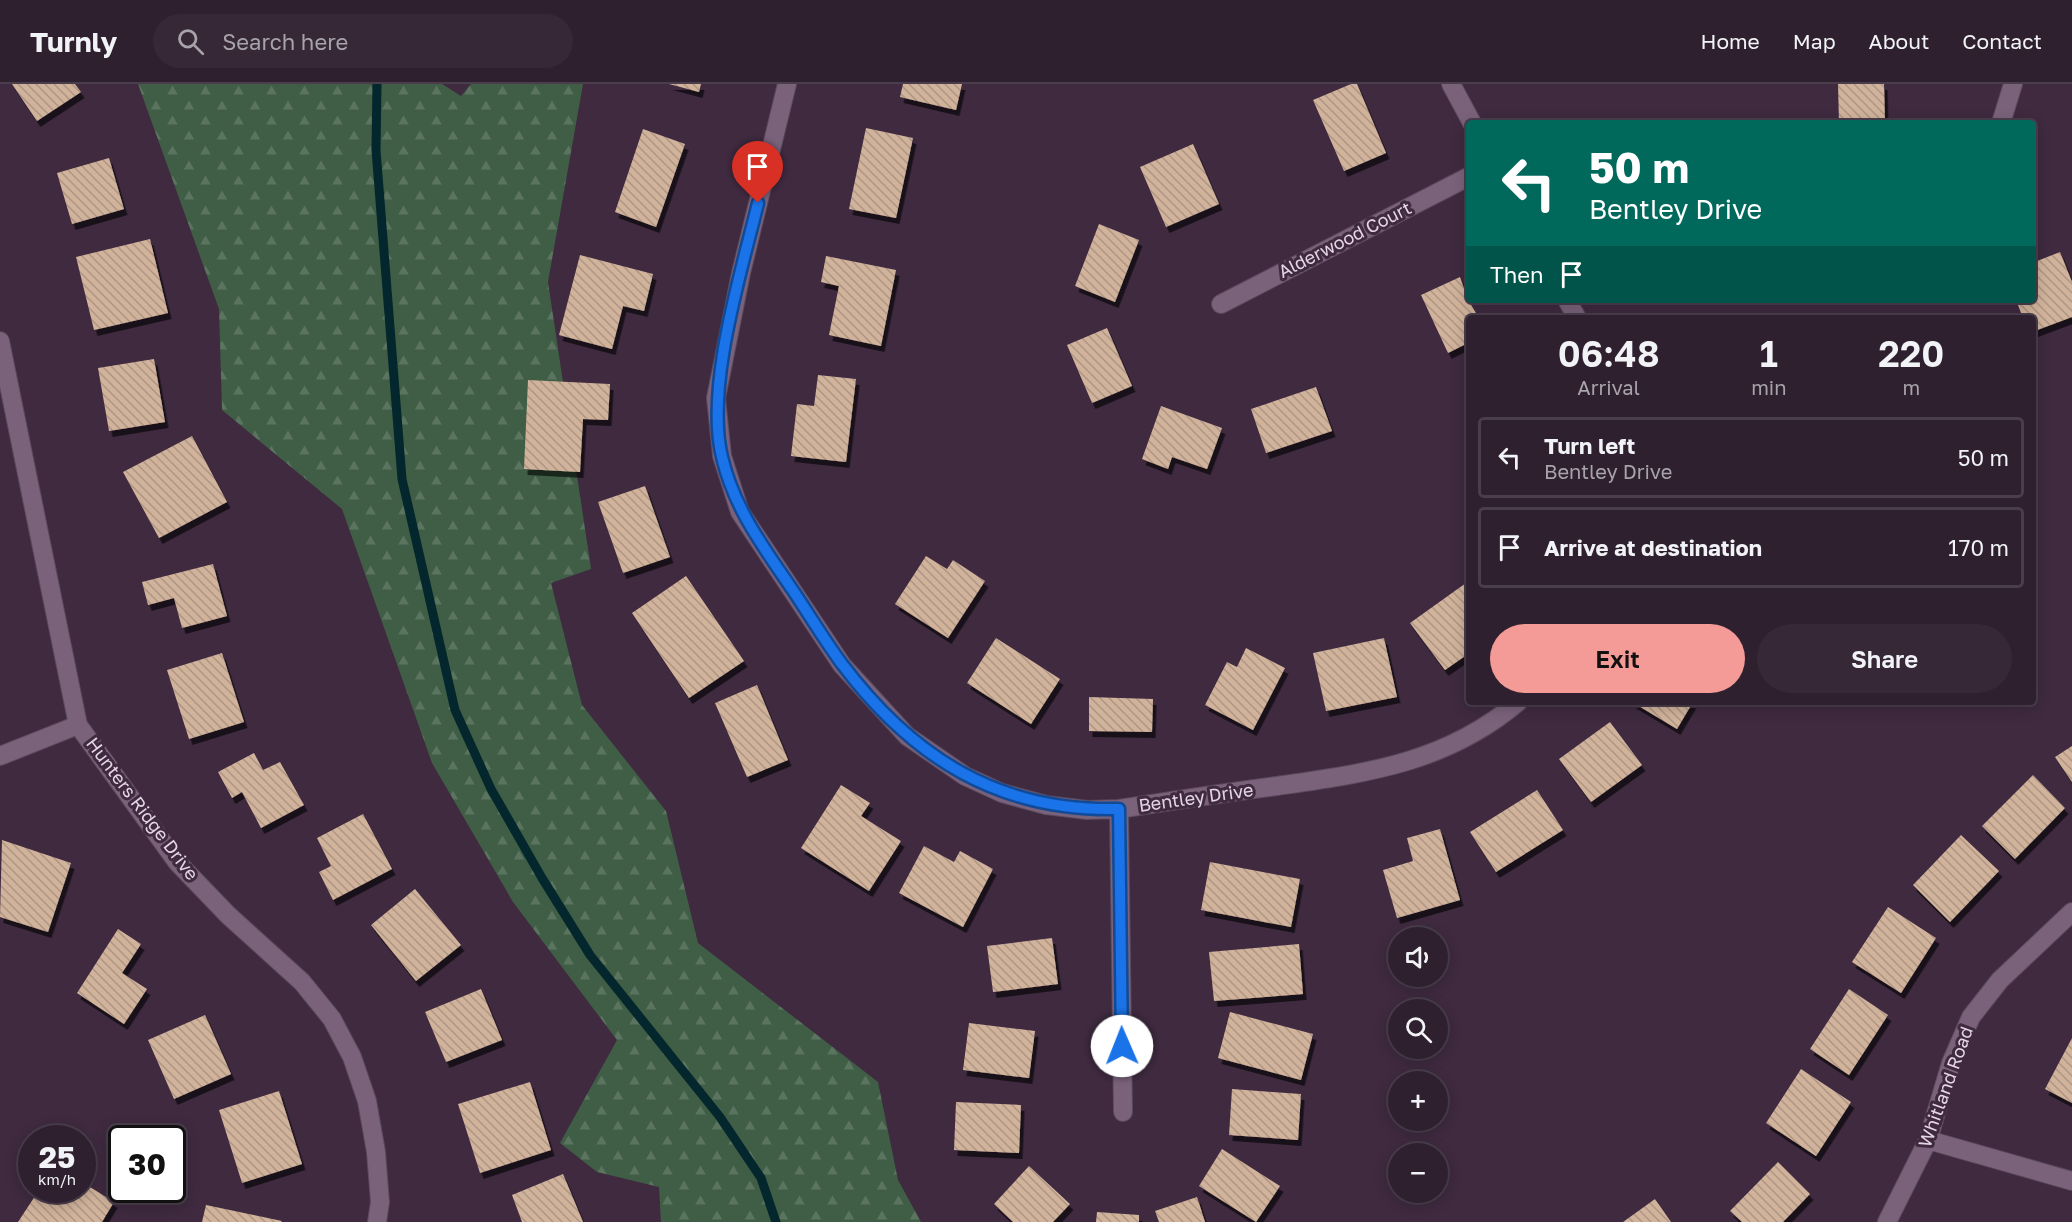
<!DOCTYPE html>
<html lang="en">
<head>
<meta charset="utf-8">
<style>
  body { margin:0; font-family:"Golos Text",sans-serif; background:#372838; color:#f1f3f6; height:100vh; display:flex; flex-direction:column; font-size:22px; white-space:nowrap }
  * { box-sizing:border-box; margin:0 }
  p { font-size:20px; color:#a7a3ab }
  .icon { flex:none; width:33px; height:33px; fill:none; stroke:currentColor; stroke-width:2; stroke-linecap:round; stroke-linejoin:round }
  .map { position:relative; flex:1; overflow:hidden }
  .details { position:absolute; left:1466px; top:231px; width:570px; height:390px; display:flex; flex-direction:column; background:#2f2030; border-radius:6px; box-shadow:0 3px 15px #0003,0 0 0 2px #4a3e4c }
  .details>* { flex:none }
  .guide { position:absolute; left:1466px; top:36px; width:570px; height:183px; border-radius:6px; box-shadow:0 3px 15px #0003,0 0 0 2px #4a3e4c; background:#00695c; color:#fff; overflow:hidden }
  .controls { position:absolute; left:1388px; top:843px; display:grid; gap:12px }
  .controls a { display:grid; place-items:center; width:60px; height:60px; border-radius:50%; background:#2f2030; box-shadow:0 3px 15px #0003,0 0 0 2px #4a3e4c; font-size:30px }
  .speed { position:absolute; left:18px; top:1041px; display:flex; gap:12px; font-size:30px; font-weight:700; text-align:center }
  .speed>* { display:grid; place-content:center; width:78px; height:78px; border-radius:50%; background:#2f2030; box-shadow:0 3px 15px #0003,0 0 0 2px #4a3e4c; line-height:1 }
  .speed small { font-size:15px; font-weight:400 }
  .speed .limit { border:3px solid #111; border-radius:9px; background:#fff; color:#111 }
  .pin { position:absolute; display:grid; place-items:center; width:51px; height:51px; color:#fff; margin:-62px -26px; border-radius:50% 50% 50% 0; rotate:-45deg; box-shadow:0 0 6px #0007 }
  .pin .icon { rotate:45deg }
  .me { position:absolute; width:66px; margin:-33px; rotate:359deg; stroke-linejoin:round; filter:drop-shadow(0 0 4px #0008) }
  .turn { display:flex; align-items:center; gap:21px; height:126px; padding:0 24px; font-size:27px }
  .turn .icon { width:78px; height:78px; stroke-width:2.5 }
  .turn b { display:block; font-size:42px; line-height:51px }
  .then { display:flex; align-items:center; height:57px; padding:0 24px; background:#0003; gap:12px; font-size:22px }
  .eta { display:flex; justify-content:space-evenly; align-items:center; height:102px; text-align:center }
  .eta b { font-size:36px; font-weight:600; line-height:42px }
  .cta { display:flex; gap:12px; margin-top:auto; padding:12px 24px }
  .cta a { flex:1; height:69px; border-radius:36px; background:#f59b97; color:#111; font-size:24px; font-weight:600; line-height:69px; text-align:center }
  .cta a+a { background:#372838; color:#f1f3f6 }
  ul { padding:0; list-style:none }
  li { display:flex; align-items:center; gap:18px; height:81px; margin:0 12px 9px; padding:0 12px; border:3px solid #4a3e4c; border-radius:6px }
  li div { flex:1 }
  li b { display:block; font-size:22px }
  li em { font-style:normal }
  header { display:flex; align-items:center; gap:36px; box-sizing:border-box; height:84px; padding:0 30px; background:#2f2030; border-bottom:2px solid #4a3e4c }
  header strong { font-size:28px }
  nav { display:flex; gap:33px; margin-inline-start:auto; font-size:21px }
  .search { width:420px; height:54px; background:#372838; display:flex; align-items:center; gap:15px; box-sizing:border-box; padding:0 21px; border-radius:33px; color:#a7a3ab; font-size:22px }
  .map>svg:first-child { display:block }
  .forest { fill:url(#forest-firs) }
  .lines { fill:none; stroke-linecap:round; stroke-linejoin:round }
  .stream { stroke:#04272e; stroke-width:9 }
  .building { fill:url(#building-back-hatch); filter:url(#shadow) }
  .minor-casing { stroke:#5b495c; stroke-width:20 }
  .minor { stroke:#7a627b; stroke-width:18 }
  .route-casing { stroke:#114b97; stroke-width:15 }
  .route { stroke:#1a73e8; stroke-width:10 }
  .labels { text-anchor:middle; stroke-width:6; stroke-linejoin:round; paint-order:stroke }
  .street-label { font-size:18px; fill:#e4d6e4; stroke:#3f2a40 }
</style>
</head>
<body>
<header>
<strong>Turnly</strong>
<div class="search"><svg class="icon" aria-label="search" viewBox="0 0 24 24"><circle cx="10" cy="10" r="6"/><path d="M15 15l6 6"/></svg>Search here</div>
<nav><a>Home</a><a>Map</a><a>About</a><a>Contact</a></nav>
</header>
<div class="map">
<svg width="2072" height="1138" viewBox="0 0 2072 1138">
  <defs>
    <pattern id="forest-firs" width="22" height="20" patternUnits="userSpaceOnUse" patternTransform="scale(1.5)"><rect width="22" height="20" fill="#3f5e45"/><path d="M5 1l3.5 6h-7zM16 11l3.5 6h-7z" fill="#5b7460"/></pattern>
    <pattern id="building-back-hatch" width="6" height="6" patternUnits="userSpaceOnUse" patternTransform="scale(1.5)"><rect width="6" height="6" fill="#d1b39b"/><path d="M-1 5l2 2M0 0l6 6M5-1l2 2" fill="none" stroke="#ae9685"/></pattern>
    <filter id="shadow"><feDropShadow dx="3.5" dy="6" stdDeviation="0" flood-color="#0009"/></filter>
  </defs>
  <rect width="100%" height="100%" fill="#3f2a40"/>
  <path class="forest" d="M 138,0 L 442,0 L 461,12 L 471,0 L 583,0 L 548,198 L 591,485 L 551,499 L 582,621 L 666,727 L 698,859 L 878,998 L 898,1096 L 921,1138 L 661,1138 L 659,1103 L 597,1088 L 560,1059 L 617,956 L 513,818 L 432,679 L 342,425 L 222,326 L 219,225 Z"/>
  <g class="lines">
    <path class="stream" d="M 377,0 L 376,66 L 402,395 L 455,626 L 491,705 L 542,794 L 590,871 L 720,1033 L 761,1094 L 776,1138"/>
  </g>
  <path class="building" d="M 12,0 L 75,0 L 81,8 L 37,37 Z
    M 669,0 L 701,0 L 699,8 Z
    M 903,0 L 962,0 L 956,26 L 900,13 Z
    M 1351,0 L 1357,0 L 1386,69 L 1344,87 L 1313,16 Z
    M 1838,0 L 1884,0 L 1885,39 L 1839,39 Z
    M 866,44 L 913,54 L 896,134 L 849,125 Z
    M 643,45 L 685,60 L 656,143 L 615,128 Z
    M 1193,60 L 1219,120 L 1166,143 L 1140,83 Z
    M 109,74 L 124,125 L 72,140 L 57,89 Z
    M 1099,140 L 1139,156 L 1115,218 L 1075,202 Z
    M 150,155 L 168,229 L 94,246 L 76,173 Z
    M 2060,168 L 2072,198 L 2072,233 L 2032,248 L 2032,234 L 2023,234 L 2016,216 L 2032,216 L 2032,179 Z
    M 580,171 L 653,190 L 644,227 L 623,222 L 612,265 L 559,251 Z
    M 826,172 L 896,186 L 881,262 L 829,251 L 839,202 L 821,198 Z
    M 1460,193 L 1468,216 L 1479,234 L 1468,234 L 1468,259 L 1448,269 L 1421,211 Z
    M 1107,244 L 1132,302 L 1092,319 L 1067,261 Z
    M 154,275 L 165,338 L 109,347 L 98,284 Z
    M 818,291 L 856,295 L 846,378 L 791,372 L 797,320 L 814,322 Z
    M 528,296 L 610,300 L 608,336 L 583,335 L 580,388 L 524,385 Z
    M 1316,303 L 1332,347 L 1266,369 L 1251,325 Z
    M 1161,322 L 1222,344 L 1207,385 L 1172,373 L 1168,385 L 1142,375 Z
    M 192,352 L 227,418 L 159,454 L 123,388 Z
    M 645,402 L 670,473 L 623,489 L 598,418 Z
    M 926,472 L 947,485 L 953,476 L 985,497 L 948,554 L 895,520 Z
    M 213,480 L 227,532 L 182,544 L 174,514 L 148,521 L 142,498 Z
    M 686,492 L 744,577 L 689,614 L 632,529 Z
    M 1466,499 L 1468,502 L 1468,570 L 1445,586 L 1410,539 Z
    M 996,554 L 1060,595 L 1031,640 L 967,599 Z
    M 1384,554 L 1397,613 L 1326,627 L 1313,569 Z
    M 1246,564 L 1285,584 L 1253,646 L 1205,621 L 1227,578 L 1237,583 Z
    M 222,569 L 244,638 L 189,655 L 167,586 Z
    M 757,601 L 788,676 L 747,693 L 715,619 Z
    M 1089,613 L 1153,615 L 1152,648 L 1089,647 Z
    M 1632,618 L 1693,618 L 1677,645 Z
    M 1610,638 L 1642,681 L 1591,718 L 1559,675 Z
    M 2072,662 L 2072,698 L 2055,673 Z
    M 254,669 L 263,686 L 280,678 L 304,721 L 261,744 L 242,708 L 232,714 L 218,688 Z
    M 2033,691 L 2065,724 L 2015,775 L 1982,742 Z
    M 841,701 L 870,719 L 861,732 L 901,757 L 869,807 L 801,764 Z
    M 1537,706 L 1563,746 L 1496,788 L 1470,748 Z
    M 363,730 L 392,785 L 333,816 L 319,788 L 331,782 L 317,754 Z
    M 1440,745 L 1460,816 L 1397,834 L 1383,786 L 1413,777 L 1407,754 Z
    M 1961,751 L 1999,787 L 1950,838 L 1913,801 Z
    M 2,756 L 71,779 L 48,848 L 0,833 Z
    M 924,762 L 954,778 L 960,767 L 993,785 L 963,843 L 899,809 Z
    M 1210,778 L 1300,795 L 1291,843 L 1201,826 Z
    M 415,805 L 461,861 L 416,897 L 371,841 Z
    M 1888,823 L 1936,854 L 1901,909 L 1852,878 Z
    M 118,845 L 141,860 L 122,889 L 147,905 L 124,940 L 77,909 Z
    M 1052,854 L 1058,900 L 993,908 L 987,862 Z
    M 1299,860 L 1303,910 L 1214,917 L 1209,868 Z
    M 481,905 L 502,956 L 446,978 L 425,928 Z
    M 1849,905 L 1888,931 L 1849,991 L 1810,965 Z
    M 1230,928 L 1313,950 L 1301,996 L 1218,974 Z
    M 205,931 L 231,990 L 174,1015 L 148,956 Z
    M 969,939 L 1035,947 L 1029,994 L 963,986 Z
    M 2072,954 L 2072,1019 L 2045,1005 Z
    M 1801,985 L 1851,1018 L 1816,1072 L 1766,1039 Z
    M 530,998 L 551,1066 L 480,1089 L 458,1020 Z
    M 1232,1005 L 1301,1010 L 1298,1056 L 1229,1051 Z
    M 279,1007 L 302,1080 L 242,1099 L 219,1026 Z
    M 956,1018 L 1021,1021 L 1019,1069 L 954,1066 Z
    M 1222,1065 L 1280,1102 L 1256,1138 L 1199,1102 Z
    M 1778,1078 L 1810,1110 L 1783,1138 L 1742,1138 L 1730,1127 Z
    M 1029,1082 L 1070,1120 L 1053,1138 L 1013,1138 L 994,1120 Z
    M 563,1090 L 583,1138 L 522,1138 L 512,1111 Z
    M 82,1098 L 114,1118 L 102,1138 L 18,1138 L 39,1106 L 82,1106 Z
    M 1197,1113 L 1205,1138 L 1159,1138 L 1155,1127 Z
    M 1655,1115 L 1671,1138 L 1623,1138 Z
    M 206,1121 L 282,1137 L 281,1138 L 202,1138 Z
    M 1097,1128 L 1139,1131 L 1139,1138 L 1096,1138 Z"/>
  <g class="lines">
    <g class="minor-casing">
      <path id="minor" d="M 787,0 L 741,189 L 716,314 L 722,372 L 740,428 L 842,581 L 907,652 L 965,692 L 1002,709 L 1046,721 L 1087,726 L 1119,725 C 1171,717 1224,709 1277,702 C 1367,689 1446,679 1518,618
        M 1451,0 L 1472,39
        M 2001,39 L 2013,0
        M 1567,216 L 1577,234
        M 1221,220 L 1468,93
        M 0,257 L 78,641 L 177,778 L 228,831 L 302,898 L 332,935 L 352,973 L 367,1017 L 376,1068 L 380,1118 L 377,1138
        M 0,672 L 78,641
        M 1119,725 L 1123,1028
        M 1928,1056 L 2072,1097
        M 1887,1138 L 1928,1056 L 1951,979 L 1971,933 L 2000,896 L 2072,828"/>
    </g>
    <use href="#minor" class="minor"/>
  </g>
  <g class="lines">
    <g class="route-casing">
      <path id="route" d="M 758,119 C 741,189 705,304 722,373 C 734,425 765,465 794,508 C 810,532 825,557 842,580 C 913,674 999,728 1119,725 L 1122,962"/>
    </g>
    <use href="#route" class="route"/>
  </g>
  <g class="labels">
    <g class="street-label">
      <text transform="translate(1345 156) rotate(-27)" y="6">Alderwood Court</text>
      <text transform="translate(1196 714) rotate(-8)" y="6">Bentley Drive</text>
      <text transform="translate(142 725) rotate(53)" y="6">Hunters Ridge Drive</text>
      <text transform="translate(1946 1003) rotate(-70)" y="6">Whitland Road</text>
    </g>
  </g>
</svg>
<div class="controls">
<a><svg class="icon" aria-label="sound" viewBox="0 0 24 24"><path d="M4 9h4l5-4v14l-5-4H4zM17 9q2 3 0 6"/></svg></a>
<a><svg class="icon" aria-label="search" viewBox="0 0 24 24"><circle cx="10" cy="10" r="6"/><path d="M15 15l6 6"/></svg></a>
<a>+</a>
<a>−</a>
</div>
<div class="speed"><div>25<small>km/h</small></div><div class="limit">30</div></div>
<div class="pin" style="left:758px;top:119px;background:#d93025"><svg class="icon" aria-label="arrive" viewBox="0 0 24 24"><path d="M6 21V4h12l-3 4 3 4H6"/></svg></div>
<svg class="me" style="left:1122px;top:962px" viewBox="-20 -20 40 40"><circle r="19" fill="#fff"/><path d="M0-13L10 11 0 6-10 11z" fill="#1a73e8"/></svg>
<div class="guide">
<div class="turn"><svg class="icon" aria-label="left" viewBox="0 0 24 24"><path d="M17 20v-9H6M10 6l-5 5 5 5"/></svg><div><b>50 m</b>Bentley Drive</div></div>
<div class="then">Then<svg class="icon" aria-label="arrive" viewBox="0 0 24 24"><path d="M6 21V4h12l-3 4 3 4H6"/></svg></div>
</div>
<section class="details">
<div class="eta">
<div><b>06:48</b><p>Arrival</p></div>
<div><b>1</b><p>min</p></div>
<div><b>220</b><p>m</p></div>
</div>
<ul>
<li><svg class="icon" aria-label="left" viewBox="0 0 24 24"><path d="M17 20v-9H6M10 6l-5 5 5 5"/></svg><div><b>Turn left</b><p>Bentley Drive</p></div><em>50 m</em></li>
<li><svg class="icon" aria-label="arrive" viewBox="0 0 24 24"><path d="M6 21V4h12l-3 4 3 4H6"/></svg><div><b>Arrive at destination</b></div><em>170 m</em></li>
</ul>
<div class="cta"><a>Exit</a><a>Share</a></div>
</section>
</div>
</body>
</html>
